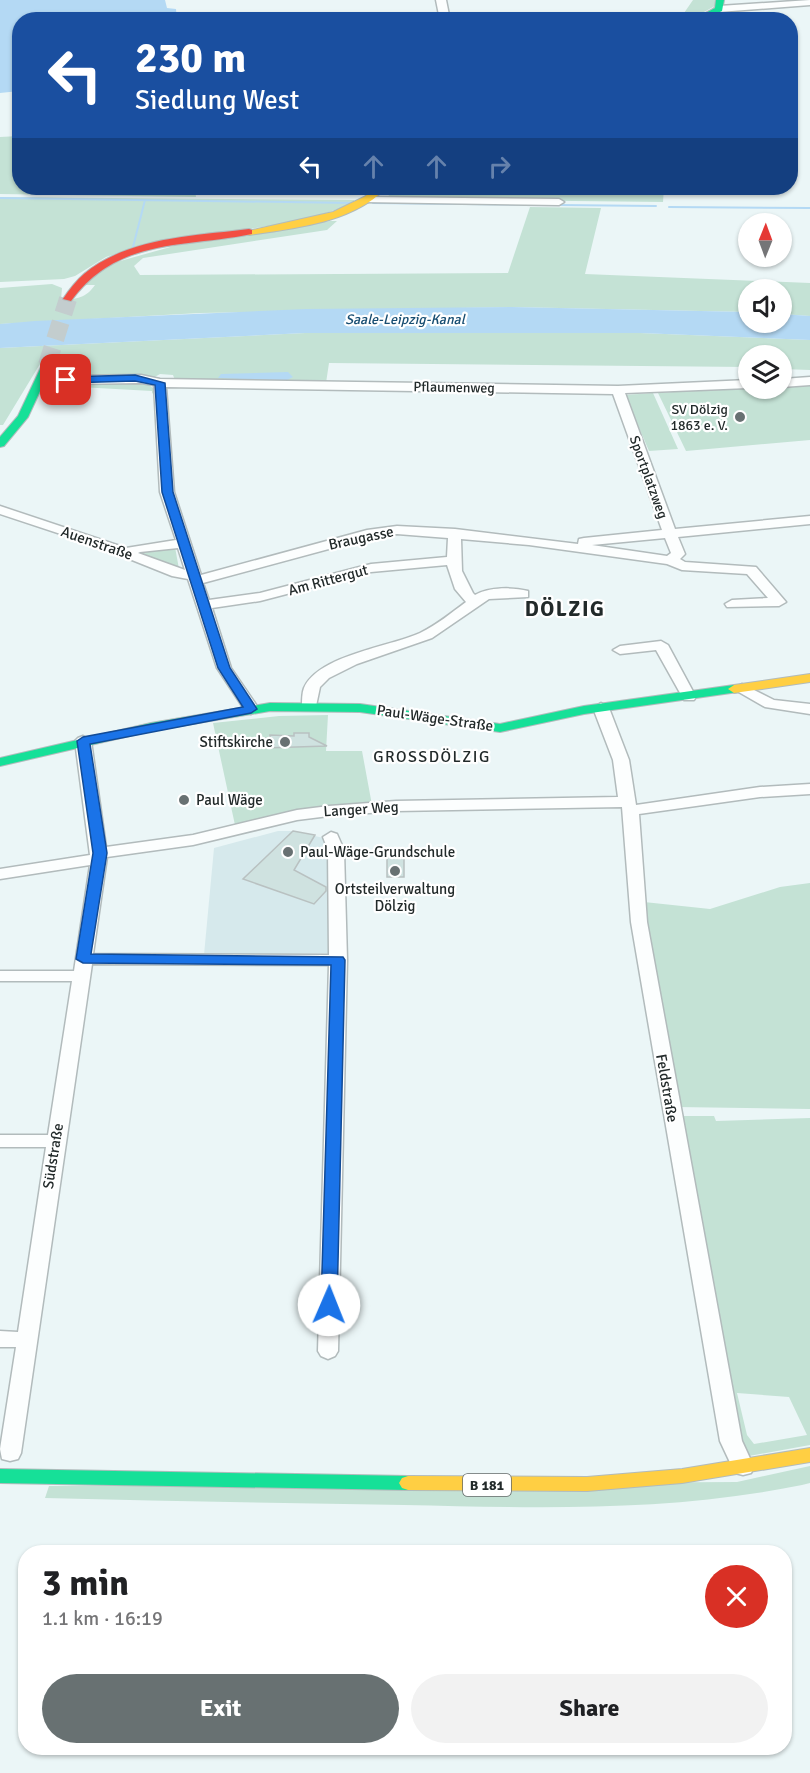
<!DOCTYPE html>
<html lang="en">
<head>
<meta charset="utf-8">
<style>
  body { margin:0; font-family:Signika,sans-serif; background:#f2f2f2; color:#202124; height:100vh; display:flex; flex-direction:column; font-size:22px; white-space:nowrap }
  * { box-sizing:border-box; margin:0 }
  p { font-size:20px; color:#757577 }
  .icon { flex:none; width:33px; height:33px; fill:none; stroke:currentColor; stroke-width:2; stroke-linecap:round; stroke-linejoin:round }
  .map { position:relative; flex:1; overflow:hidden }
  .side { position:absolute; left:18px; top:1545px; width:774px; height:210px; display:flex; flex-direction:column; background:#fff; border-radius:24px; box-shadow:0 2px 4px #0004 }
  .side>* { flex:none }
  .guide { position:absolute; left:12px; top:12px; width:786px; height:183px; border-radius:24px; box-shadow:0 2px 4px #0004; background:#1a4fa0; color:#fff; overflow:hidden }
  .needle { width:39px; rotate:1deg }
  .fabs { position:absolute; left:738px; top:213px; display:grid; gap:12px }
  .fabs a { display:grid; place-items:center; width:54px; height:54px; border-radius:50%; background:#fff; box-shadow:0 2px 4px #0004; font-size:30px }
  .pin { position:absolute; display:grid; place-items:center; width:51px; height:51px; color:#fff; margin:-26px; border-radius:12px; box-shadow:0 3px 9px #0006 }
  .me { position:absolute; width:66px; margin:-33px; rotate:1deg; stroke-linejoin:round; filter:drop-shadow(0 0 4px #0008) }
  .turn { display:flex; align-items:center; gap:21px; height:126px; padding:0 24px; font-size:27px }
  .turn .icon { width:78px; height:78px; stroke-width:2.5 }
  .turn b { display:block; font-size:42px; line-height:51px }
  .lanes { display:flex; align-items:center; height:57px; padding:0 24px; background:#0003; justify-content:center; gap:30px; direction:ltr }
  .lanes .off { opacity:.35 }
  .round { display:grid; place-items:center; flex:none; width:63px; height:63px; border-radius:32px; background:#f2f2f2 }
  .summary { display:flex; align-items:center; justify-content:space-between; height:102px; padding:0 24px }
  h1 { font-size:36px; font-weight:700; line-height:45px }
  .action { display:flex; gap:12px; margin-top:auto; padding:12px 24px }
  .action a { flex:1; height:69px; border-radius:36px; background:#687172; color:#fff; font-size:24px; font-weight:700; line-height:69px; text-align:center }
  .action a+a { background:#f2f2f2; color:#202124 }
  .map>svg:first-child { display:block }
  .built { fill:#d6e9ec }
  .green { fill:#c4e2d5; fill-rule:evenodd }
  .water { fill:#b4d9f4 }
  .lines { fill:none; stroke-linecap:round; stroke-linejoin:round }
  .stream { stroke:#b4d9f4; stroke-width:2 }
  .building { fill:#cfe2e0; stroke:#b9c1c1; stroke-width:1.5 }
  .secondary-tunnel { stroke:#c3cdce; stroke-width:18; stroke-dasharray:18 9; stroke-linecap:butt }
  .street-casing { stroke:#b2bbbc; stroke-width:3 }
  .fast-casing { stroke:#b2bbbc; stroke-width:2 }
  .slow-casing { stroke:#b2bbbc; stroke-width:2 }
  .jam-casing { stroke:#b2bbbc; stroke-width:2 }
  .street { fill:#fcfefe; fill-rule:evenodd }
  .fast { fill:#16e098; fill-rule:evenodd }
  .slow { fill:#ffcf43; fill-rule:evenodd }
  .jam { fill:#f24e42; fill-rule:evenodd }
  .route { fill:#1a73e8; stroke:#114b97; stroke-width:1.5 }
  .poi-dot { fill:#687172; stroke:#fff; stroke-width:2 }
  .labels { text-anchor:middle; stroke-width:4.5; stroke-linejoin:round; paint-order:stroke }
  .far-water-label { font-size:14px; font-style:italic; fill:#184e72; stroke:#fff }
  .far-street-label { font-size:14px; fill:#222a2a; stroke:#fff }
  .far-poi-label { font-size:14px; fill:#222a2a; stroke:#fff; text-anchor:end }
  .shield { fill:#fff; stroke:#646a6a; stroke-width:1.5 }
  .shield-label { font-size:14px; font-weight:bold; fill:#222a2a }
  .street-label { font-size:15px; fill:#222a2a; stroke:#fff }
  .poi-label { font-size:15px; fill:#222a2a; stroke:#fff; text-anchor:start }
  .neighbourhood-label { font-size:16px; letter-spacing:1.5px; fill:#222a2a; stroke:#fff }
  .district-label { font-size:21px; font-weight:bold; letter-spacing:1.5px; fill:#222a2a; stroke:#fff }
</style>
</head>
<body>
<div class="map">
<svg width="810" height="1773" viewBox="0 0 810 1773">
  <rect width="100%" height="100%" fill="#ebf6f7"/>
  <path class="built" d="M 278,831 L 293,831 L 328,839 L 333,953 L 204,955 L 214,848 Z"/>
  <path class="green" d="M 693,0 L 715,0 L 715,6 L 691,19 L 664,20 L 684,13 Z
    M 19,136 L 20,188 L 195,188 L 196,197 L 0,194 L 0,137 Z
    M 397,188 L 664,188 L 663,202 L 385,199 Z
    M 0,197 L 354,200 L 355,203 L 306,220 L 141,246 L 106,257 L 75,276 L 64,279 L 0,282 Z
    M 530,207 L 601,208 L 585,274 L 810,283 L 810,316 L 782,314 L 782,290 L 748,290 L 748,312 L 512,307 L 200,313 L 0,324 L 0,288 L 52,284 L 62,288 L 61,300 C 77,299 86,298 95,285 L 81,285 L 113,263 L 174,246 L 330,221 L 337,221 L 327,230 L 143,258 L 134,266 L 140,275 L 508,273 Z
    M 305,333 L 640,333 L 810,340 L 810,370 L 782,369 L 782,356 L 748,356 L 748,367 L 329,363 L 326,383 L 175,380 L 173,375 L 160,374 L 153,378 L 65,378 L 54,373 L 56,363 L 40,364 L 3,425 L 0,425 L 0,348 Z
    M 133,380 L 147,383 L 155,390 L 152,394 L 152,391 L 79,387 L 80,383 Z
    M 810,383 L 810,440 L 686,451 L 658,393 L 748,387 L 782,388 L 782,385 Z
    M 653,393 L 678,449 L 649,451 L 625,395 Z
    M 175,547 L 179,569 L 142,554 L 143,551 Z
    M 328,715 L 326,751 L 362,751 L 372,805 L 291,812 L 235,825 L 213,723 L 279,716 Z
    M 810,883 L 810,1109 L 676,1107 L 644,902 L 710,909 L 780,887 Z
    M 677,1116 L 714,1116 L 716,1121 L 810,1118 L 810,1445 L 749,1456 L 741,1447 ZM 737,1393 L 789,1397 L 807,1435 L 754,1444 L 747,1435 Z
    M 810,1466 L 810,1483 L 802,1485 C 669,1512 539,1508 404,1505 C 284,1503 165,1501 45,1498 L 49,1486 L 737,1482 Z"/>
  <path class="water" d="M 0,0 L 165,0 L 167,8 L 176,9 L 177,19 L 20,20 L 19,91 L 0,93 Z
    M 512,307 L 748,312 L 748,322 L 782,322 L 782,314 L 810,316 L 810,340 L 640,333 L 305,333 L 0,348 L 0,324 L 35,321 L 306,309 Z
    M 288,372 L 293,377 L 285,381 L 218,378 L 221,374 Z"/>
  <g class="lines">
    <path class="stream" d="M 758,9 L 785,7
      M 707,20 L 736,12
      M 0,198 L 353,203
      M 373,203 L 656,206
      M 669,207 L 810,208
      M 133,247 L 145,200"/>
  </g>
  <path class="building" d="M 294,733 L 309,733 L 309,737 L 327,746 L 265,748 L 266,738 L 270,738 L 270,735 L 294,736 Z
    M 293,831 L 315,835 L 294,870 L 326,887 L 326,891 L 314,904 L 243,879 Z
    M 387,853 L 404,853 L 404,877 L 387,877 Z"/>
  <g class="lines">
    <path class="secondary-tunnel" d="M 47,365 L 68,299"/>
    <g class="street-casing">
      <path id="street" d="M 436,0 L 446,0 L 450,20 L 440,20 Z
        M 810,0 L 810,5 L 719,12 L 714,9 L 719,6 Z
        M 368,197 L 559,199 L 564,202 L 559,205 L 364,202 L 363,200 Z
        M 141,375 L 160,379 L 618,386 L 748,380 L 748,388 L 625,393 L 675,529 L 810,516 L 810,524 L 678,537 L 685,554 L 680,559 L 685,562 L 756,567 L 786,602 L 779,606 L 727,607 L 725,604 L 732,600 L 768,598 L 747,574 L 682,570 L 667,564 L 529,545 L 461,539 L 462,571 L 473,593 L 475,595 C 490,587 512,587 528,591 L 528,597 L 489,599 L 432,638 L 357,664 L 329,678 L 320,687 L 316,706 L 309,710 L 302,706 C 302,700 302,693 304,688 C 319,655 389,647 420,633 C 437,625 451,613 466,602 L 455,589 L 447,565 L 371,572 L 260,601 L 212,608 L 231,668 L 259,709 L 251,714 L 246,712 L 217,668 L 188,579 L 172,576 L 97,546 L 0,514 L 0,506 L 126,548 L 176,540 L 160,492 L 154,385 L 141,383 L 67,384 L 61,380 L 67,376 ZM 166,387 L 613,394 L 662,530 L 584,538 L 579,539 L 578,544 L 455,529 L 397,526 L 367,530 L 201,575 L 174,492 ZM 397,534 L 448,538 L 447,557 L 371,564 L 260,593 L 209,600 L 203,583 L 373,537 ZM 665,538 L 671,553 L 667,556 L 592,545 ZM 178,548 L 185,570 L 138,553 L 140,552 Z
        M 810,377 L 810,385 L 782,387 L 782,379 Z
        M 661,641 L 668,645 L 696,697 L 694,700 L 684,700 L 656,650 L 620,654 L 613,650 L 620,646 Z
        M 742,684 L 774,700 L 810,704 L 810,714 L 765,707 L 737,691 L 735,688 Z
        M 601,703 L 609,708 L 629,760 L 636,805 L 760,787 L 810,784 L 810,794 L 760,797 L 639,814 L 647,922 L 742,1441 L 754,1467 L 751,1473 L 743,1475 L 735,1473 L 720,1441 L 631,922 L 622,807 L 396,811 L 329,816 L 297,820 L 193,845 L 107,857 L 93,954 L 329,955 L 328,850 L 323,837 L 331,832 L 337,834 L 344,850 L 347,960 L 338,1351 L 335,1356 L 328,1359 L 321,1356 L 318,1351 L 329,965 L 92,964 L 21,1453 L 18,1459 L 10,1461 L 2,1459 L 0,1449 L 16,1347 L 0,1347 L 0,1331 L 18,1332 L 46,1147 L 0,1147 L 0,1135 L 48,1135 L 72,981 L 0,981 L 0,971 L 74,971 L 90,865 L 0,879 L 0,869 L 90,855 L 75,741 L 78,738 L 83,736 L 91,741 L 106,847 L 193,835 L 297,810 L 329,806 L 396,801 L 618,797 L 613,760 L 593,708 Z"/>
    </g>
    <g class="fast-casing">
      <path id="fast" d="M 716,0 L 724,0 L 722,11 L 703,20 L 693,20 L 715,8 Z
        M 47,362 L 52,365 L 28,417 L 4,446 L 0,447 L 0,437 L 18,416 L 42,365 Z
        M 734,685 L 738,686 L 740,689 L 738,692 L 584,714 L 500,732 L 360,712 L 270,711 L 151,731 L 0,766 L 0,758 L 151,723 L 270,703 L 360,704 L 500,724 L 584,706 Z
        M 0,1469 L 408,1476 L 414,1478 L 417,1483 L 414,1488 L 408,1490 L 0,1483 Z"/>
    </g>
    <g class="slow-casing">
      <path id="slow" d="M 377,188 L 386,188 C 352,223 295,228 249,235 L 244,232 L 333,212 L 364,197 Z
        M 810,674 L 810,682 L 734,693 L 728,689 L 734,685 Z
        M 810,1448 L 810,1462 L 682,1483 L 587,1491 L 408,1490 L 402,1488 L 399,1483 L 402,1478 L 408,1476 L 587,1477 L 682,1469 Z"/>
    </g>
    <g class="jam-casing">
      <path id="jam" d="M 249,229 L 252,230 L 252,234 C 184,248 118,237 71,301 L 63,299 C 69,290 76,281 84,274 C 128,237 195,236 249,229 Z"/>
    </g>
    <use href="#street" class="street"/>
    <use href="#fast" class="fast"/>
    <use href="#slow" class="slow"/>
    <use href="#jam" class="jam"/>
  </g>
  <path class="route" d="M 135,375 L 165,383 L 173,492 L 230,668 L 257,709 L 251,713 L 90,744 L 107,853 L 91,954 L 343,957 L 345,960 L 337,1305 L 329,1311 L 321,1305 L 331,965 L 83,963 L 76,959 L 93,853 L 77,741 L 83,737 L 243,707 L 218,668 L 162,492 L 155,385 L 135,381 L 66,383 L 61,380 L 66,377 Z"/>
  <g class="poi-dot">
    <circle cx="740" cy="417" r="6"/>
    <circle cx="285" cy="742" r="6"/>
    <circle cx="184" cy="800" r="6"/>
    <circle cx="288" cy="852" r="6"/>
    <circle cx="395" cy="871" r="6"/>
  </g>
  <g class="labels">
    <g class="far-water-label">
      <text x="405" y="324">Saale-Leipzig-Kanal</text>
    </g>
    <g class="far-street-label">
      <text transform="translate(454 387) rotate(1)" y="5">Pflaumenweg</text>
      <text transform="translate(649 477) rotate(70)" y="5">Sportplatzweg</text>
    </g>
    <g class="far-poi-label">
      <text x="728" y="414">SV Dölzig<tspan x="728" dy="16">1863 e. V.</tspan></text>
    </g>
    <rect class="shield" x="463" y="1474" width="48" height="22" rx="4.5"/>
    <g class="shield-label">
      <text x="487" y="1490">B 181</text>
    </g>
    <g class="street-label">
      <text transform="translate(361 538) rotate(-12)" y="5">Braugasse</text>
      <text transform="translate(97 543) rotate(19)" y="5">Auenstraße</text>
      <text transform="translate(328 580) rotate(-15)" y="5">Am Rittergut</text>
      <text transform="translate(435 718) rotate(8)" y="5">Paul-Wäge-Straße</text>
      <text transform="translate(361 809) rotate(-4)" y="5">Langer Weg</text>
      <text transform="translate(667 1088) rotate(80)" y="5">Feldstraße</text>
      <text transform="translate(53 1156) rotate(-81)" y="5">Südstraße</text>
    </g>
    <g class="poi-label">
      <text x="273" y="747" text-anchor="end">Stiftskirche</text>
      <text x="196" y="805">Paul Wäge</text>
      <text x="300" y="857">Paul-Wäge-Grundschule</text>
      <text x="395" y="894" text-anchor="middle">Ortsteilverwaltung<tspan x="395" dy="17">Dölzig</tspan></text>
    </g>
    <g class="neighbourhood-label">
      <text x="432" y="762">GROSSDÖLZIG</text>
    </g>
    <g class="district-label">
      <text x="565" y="616">DÖLZIG</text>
    </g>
  </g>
</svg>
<div class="fabs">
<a><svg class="needle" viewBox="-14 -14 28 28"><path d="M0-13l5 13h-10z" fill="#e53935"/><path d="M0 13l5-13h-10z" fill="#757577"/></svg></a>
<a><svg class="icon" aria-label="sound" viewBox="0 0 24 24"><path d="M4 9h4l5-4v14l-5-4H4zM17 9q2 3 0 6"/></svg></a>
<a><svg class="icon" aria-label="layers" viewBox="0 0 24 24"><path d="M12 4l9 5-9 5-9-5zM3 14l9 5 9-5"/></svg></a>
</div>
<div class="pin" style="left:66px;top:380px;background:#d93025"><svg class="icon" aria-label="arrive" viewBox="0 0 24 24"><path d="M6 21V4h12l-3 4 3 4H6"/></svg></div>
<svg class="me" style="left:329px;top:1305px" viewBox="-20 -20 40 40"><circle r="19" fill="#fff"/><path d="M0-13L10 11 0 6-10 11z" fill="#1a73e8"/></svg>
<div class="guide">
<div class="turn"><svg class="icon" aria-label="left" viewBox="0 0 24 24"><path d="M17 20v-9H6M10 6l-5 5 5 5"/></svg><div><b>230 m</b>Siedlung West</div></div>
<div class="lanes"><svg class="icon" aria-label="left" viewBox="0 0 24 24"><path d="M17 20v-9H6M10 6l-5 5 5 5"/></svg><svg class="icon off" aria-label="ahead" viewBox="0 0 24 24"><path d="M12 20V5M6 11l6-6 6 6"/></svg><svg class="icon off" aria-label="ahead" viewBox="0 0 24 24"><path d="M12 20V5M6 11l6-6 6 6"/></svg><svg class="icon off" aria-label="right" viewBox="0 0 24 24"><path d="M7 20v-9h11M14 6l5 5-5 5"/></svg></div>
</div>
<section class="side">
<div class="summary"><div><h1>3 min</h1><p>1.1 km · 16:19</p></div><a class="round" style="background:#d93025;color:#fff"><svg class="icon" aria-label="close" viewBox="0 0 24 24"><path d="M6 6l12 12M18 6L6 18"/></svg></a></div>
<div class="action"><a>Exit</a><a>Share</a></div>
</section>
</div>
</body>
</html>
